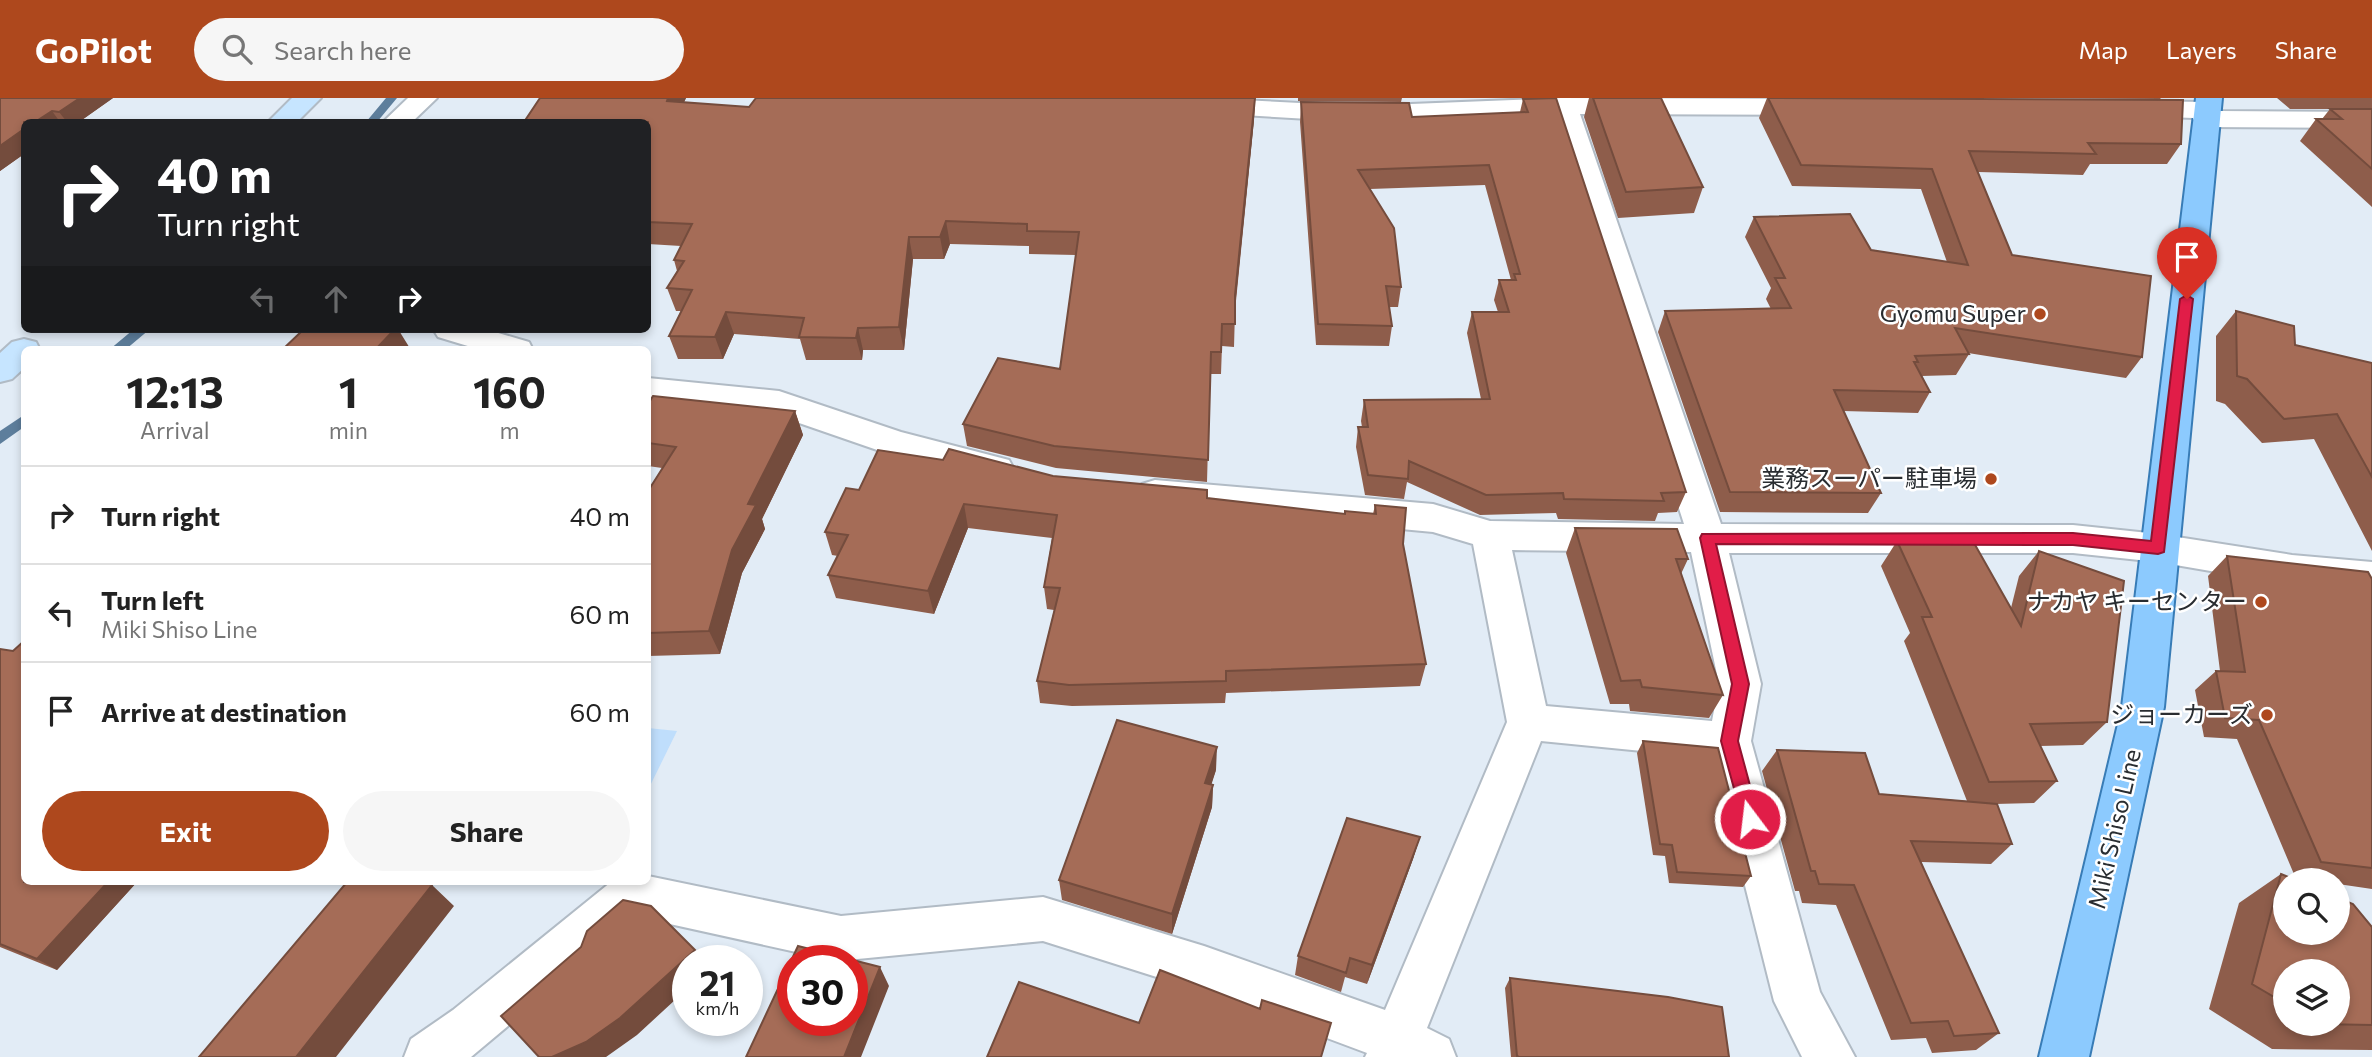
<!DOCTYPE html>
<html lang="en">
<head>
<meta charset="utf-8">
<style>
  body { margin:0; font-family:Commissioner,"Noto Sans JP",sans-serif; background:#f6f6f6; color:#222; height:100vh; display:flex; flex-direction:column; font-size:26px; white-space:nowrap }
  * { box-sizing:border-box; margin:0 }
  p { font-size:23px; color:#767676 }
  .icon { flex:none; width:38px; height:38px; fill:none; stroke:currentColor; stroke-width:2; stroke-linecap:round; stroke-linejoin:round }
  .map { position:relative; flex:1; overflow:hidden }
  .details { position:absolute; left:21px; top:248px; width:630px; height:539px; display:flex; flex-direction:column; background:#fff; border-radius:10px; box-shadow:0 4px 10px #0003 }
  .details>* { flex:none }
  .top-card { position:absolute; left:21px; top:21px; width:630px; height:214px; border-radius:10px; box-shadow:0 4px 10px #0003; background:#202124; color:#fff; overflow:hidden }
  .fabs { position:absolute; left:2273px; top:770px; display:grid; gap:14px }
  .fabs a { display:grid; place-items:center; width:77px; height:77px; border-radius:50%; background:#fff; box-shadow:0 4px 10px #0003; font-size:35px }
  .speed { position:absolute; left:672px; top:847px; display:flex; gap:14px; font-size:35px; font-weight:700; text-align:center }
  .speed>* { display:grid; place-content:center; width:91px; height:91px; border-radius:50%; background:#fff; box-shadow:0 4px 10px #0003; line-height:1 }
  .speed small { font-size:18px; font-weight:400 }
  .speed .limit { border:10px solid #d22; background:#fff; color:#111 }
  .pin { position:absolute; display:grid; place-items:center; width:60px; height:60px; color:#fff; margin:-72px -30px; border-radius:50% 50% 50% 0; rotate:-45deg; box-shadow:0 0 7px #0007 }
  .pin .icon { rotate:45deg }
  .me { position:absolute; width:77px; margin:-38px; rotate:345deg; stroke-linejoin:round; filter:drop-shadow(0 0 5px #0008) }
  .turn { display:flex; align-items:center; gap:24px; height:147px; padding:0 21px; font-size:32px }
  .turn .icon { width:91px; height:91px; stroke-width:2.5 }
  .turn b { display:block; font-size:49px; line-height:60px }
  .lanes { display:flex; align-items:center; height:66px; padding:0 21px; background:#0003; justify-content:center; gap:35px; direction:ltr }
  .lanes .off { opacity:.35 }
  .eta { display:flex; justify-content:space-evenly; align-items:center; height:119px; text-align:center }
  .eta b { font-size:42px; font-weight:700; line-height:49px }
  .button { display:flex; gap:14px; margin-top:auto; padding:14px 21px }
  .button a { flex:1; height:80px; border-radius:42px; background:#ae481d; color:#fff; font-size:28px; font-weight:700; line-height:80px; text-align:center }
  .button a+a { background:#f6f6f6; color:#222 }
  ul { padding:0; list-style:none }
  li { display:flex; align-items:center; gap:21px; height:98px; padding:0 21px; border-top:2px solid #e0e0e0 }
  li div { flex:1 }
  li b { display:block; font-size:26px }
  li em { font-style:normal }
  header { display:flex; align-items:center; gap:42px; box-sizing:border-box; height:98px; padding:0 35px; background:#ae481d; color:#fff }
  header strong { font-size:33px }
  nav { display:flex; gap:38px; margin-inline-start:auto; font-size:24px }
  .search { width:490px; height:63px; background:#f6f6f6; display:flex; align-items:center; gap:18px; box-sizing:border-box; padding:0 24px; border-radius:38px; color:#767676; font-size:26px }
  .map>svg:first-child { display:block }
  .green { fill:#bfdefc }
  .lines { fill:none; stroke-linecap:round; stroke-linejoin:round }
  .stream { fill:#5d7e9c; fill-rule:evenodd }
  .street-casing { stroke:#b1bbc5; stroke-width:4 }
  .secondary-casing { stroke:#b1bbc5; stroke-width:4 }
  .primary-casing { stroke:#387cb6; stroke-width:4 }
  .street { fill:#fff; fill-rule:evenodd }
  .secondary { fill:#c6e5ff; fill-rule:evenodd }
  .primary { fill:#8ccafe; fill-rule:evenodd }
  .wall { fill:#8e5d4b; fill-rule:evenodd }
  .shaded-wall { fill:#744c3d }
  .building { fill:#a56c57; stroke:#744c3d; stroke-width:2; fill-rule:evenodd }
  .route { fill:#e11d48; stroke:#92132f; stroke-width:2 }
  .poi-dot { fill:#ae481d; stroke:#fff; stroke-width:2.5 }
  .labels { text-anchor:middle; stroke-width:5; stroke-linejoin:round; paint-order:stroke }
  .poi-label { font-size:24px; fill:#292d31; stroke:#fff; text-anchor:end }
  .street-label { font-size:24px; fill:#292d31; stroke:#fff }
</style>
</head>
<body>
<header>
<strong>GoPilot</strong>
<div class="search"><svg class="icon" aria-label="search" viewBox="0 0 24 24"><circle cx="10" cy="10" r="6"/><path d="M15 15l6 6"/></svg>Search here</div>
<nav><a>Map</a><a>Layers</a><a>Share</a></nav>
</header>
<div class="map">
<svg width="2372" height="959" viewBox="0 0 2372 959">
  <rect width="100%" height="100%" fill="#e2ecf6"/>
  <path class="green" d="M 648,630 L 677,633 L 648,692 Z"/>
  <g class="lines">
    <path class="stream" d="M 386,0 L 397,0 L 377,24 L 366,24 Z
      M 134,231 L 150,231 L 125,252 L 109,252 Z
      M 24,317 L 24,329 L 0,346 L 0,333 Z"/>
    <g class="street-casing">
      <path id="street" d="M 408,0 L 437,0 L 412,24 L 383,24 Z
        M 1202,0 L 1360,8 L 1561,0 L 1817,1 L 1827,3 L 1831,9 L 1827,15 L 1817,17 L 1580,16 L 1721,426 L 2073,427 L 2158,436 L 2292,457 L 2372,464 L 2372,494 L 2292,487 L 2158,464 L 2073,455 L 1729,455 L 1761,586 L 1751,643 L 1820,894 L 1855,959 L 1802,959 L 1774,903 L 1713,660 L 1541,643 L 1427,930 L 1449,941 L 1456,959 L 1365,959 L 1367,955 L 1204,894 L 1043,843 L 837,863 L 638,819 L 471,959 L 404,959 L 411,941 L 453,912 L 611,784 L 648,784 L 648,778 L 841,818 L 1043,799 L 1204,848 L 1385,912 L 1507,624 L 1473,446 L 1433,434 L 1155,408 L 1142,404 L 1137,395 L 1142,386 L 1155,382 L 1433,406 L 1490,423 L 1684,426 L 1553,17 L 1360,24 L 1192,14 L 1188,8 L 1192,2 ZM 1512,452 L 1691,454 L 1719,586 L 1712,623 L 1546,608 Z
        M 2129,3 L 2207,4 L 2217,6 L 2220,13 L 2372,14 L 2372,30 L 2206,29 L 2196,27 L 2193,20 L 2119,17 L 2115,11 L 2119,5 Z
        M 433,231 L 485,231 L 529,244 L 533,252 L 481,252 L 438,239 Z
        M 648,280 L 779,293 L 901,334 L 1009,362 L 1014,371 L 1009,380 L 996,384 L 883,354 L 776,317 L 648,304 Z"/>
    </g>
    <g class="secondary-casing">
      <path id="secondary" d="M 292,0 L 321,0 L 297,24 L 268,24 Z
        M 24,241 L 36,244 L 40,252 L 24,252 L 24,270 L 12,281 L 0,284 L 0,255 L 12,244 Z"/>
    </g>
    <g class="primary-casing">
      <path id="primary" d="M 2196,0 L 2222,0 L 2164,609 L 2089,959 L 2039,959 L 2122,609 Z"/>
    </g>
    <use href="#street" class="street"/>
    <use href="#secondary" class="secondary"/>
    <use href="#primary" class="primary"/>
  </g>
  <path class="wall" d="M 0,0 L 113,0 L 79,24 L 24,24 L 24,56 L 0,73 Z
    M 540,0 L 686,0 L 684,4 L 749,9 L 756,0 L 1256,0 L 1255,1 L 1254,22 L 1235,213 L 1234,249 L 1222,248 L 1221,276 L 1210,276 L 1207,384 L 1056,370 L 967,348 L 963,326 L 1060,271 L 1076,157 L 1029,156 L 1029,148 L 950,146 L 944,161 L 913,161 L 904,252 L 863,252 L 862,262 L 806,262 L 800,241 L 734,236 L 723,261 L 678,261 L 669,238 L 681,213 L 676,213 L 667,190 L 677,173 L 674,162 L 681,148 L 648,146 L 648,24 Z
    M 1298,0 L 1402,0 L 1401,4 L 1298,3 Z
    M 1589,0 L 1661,0 L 1703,89 L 1694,115 L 1618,120 L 1584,19 Z
    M 1767,0 L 2181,46 L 2167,66 L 2090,66 L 2083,77 L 1978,74 L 2012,157 L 2142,259 L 2126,280 L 1968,255 L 1969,256 L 1956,277 L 1922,278 L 1930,294 L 1918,315 L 1843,313 L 1881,395 L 1868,415 L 1720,414 L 1658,234 L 1665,213 L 1771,211 L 1766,201 L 1771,190 L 1745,139 L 1754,119 L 1871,152 L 1947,164 L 1921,91 L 1792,88 L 1759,20 Z
    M 1985,0 L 2161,0 L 2160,1 Z
    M 2277,0 L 2372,0 L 2372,109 L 2300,43 L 2316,21 L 2322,21 L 2330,11 L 2290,11 Z
    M 1523,1 L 1686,394 L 1677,414 L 1658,415 L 1655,423 L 1558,421 L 1556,415 L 1480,417 L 1407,384 L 1404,401 L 1365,397 L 1356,349 L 1358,329 L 1362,329 L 1361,323 L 1364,302 L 1481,301 L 1467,235 L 1472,214 L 1498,214 L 1494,202 L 1499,182 L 1511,182 L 1485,87 L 1370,91 L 1401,189 L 1398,209 L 1389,209 L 1392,228 L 1389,248 L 1316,247 L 1300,24 L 1301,4 L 1412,19 L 1520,14 Z
    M 2236,213 L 2295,247 L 2372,265 L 2372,453 L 2314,341 L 2262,345 L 2225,306 L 2216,303 L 2216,238 Z
    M 648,306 L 795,313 L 803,337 L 762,421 L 765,431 L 742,475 L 720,556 L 648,558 L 648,393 L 662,370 L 648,368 Z
    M 1053,378 L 1207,400 L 1345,416 L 1373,416 L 1375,407 L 1403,446 L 1426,566 L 1420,588 L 1226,595 L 1225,605 L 1072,608 L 1040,605 L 1037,583 L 1054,512 L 1047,511 L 1044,489 L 1052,440 L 968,430 L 934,516 L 836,500 L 828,477 L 838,458 L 832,457 L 825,434 L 859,392 Z
    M 1575,430 L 1688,461 L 1681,476 L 1723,597 L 1709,620 L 1630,613 L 1629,606 L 1610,606 L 1566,455 Z
    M 1897,443 L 2011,510 L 2019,478 L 2039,453 L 2107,624 L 2083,647 L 2040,648 L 2057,683 L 2034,705 L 1995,706 L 2012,746 L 1991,766 L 1921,764 L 1999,935 L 1976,952 L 1932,955 L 1926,940 L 1891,942 L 1836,807 L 1802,805 L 1799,793 L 1795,793 L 1762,673 L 1777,652 L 1879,696 L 1967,703 L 1904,543 L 1910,535 L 1881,468 Z
    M 2227,458 L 2372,481 L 2372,791 L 2338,786 L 2338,782 L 2306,782 L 2296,781 L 2237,641 L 2204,639 L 2195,592 L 2216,573 L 2220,573 L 2208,478 Z
    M 0,551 L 24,784 L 137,784 L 57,872 L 0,849 Z
    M 1643,643 L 1751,778 L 1743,789 L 1669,785 L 1665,758 L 1653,757 L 1637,655 Z
    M 1216,672 L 1211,686 L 1213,687 L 1212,709 L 1172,836 L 1062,802 L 1059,782 Z
    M 1420,739 L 1413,761 L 1367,886 L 1345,879 L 1341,894 L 1295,877 L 1298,858 Z
    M 2281,776 L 2372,829 L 2372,952 L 2272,951 L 2209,911 L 2239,805 ZM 2286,873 L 2338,926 L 2286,926 Z
    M 1510,880 L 1729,959 L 1511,959 L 1505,890 Z"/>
  <path class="shaded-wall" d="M 80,0 L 113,0 L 79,24 L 67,24 L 59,14 Z
    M 668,0 L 686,0 L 674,25 L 667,3 Z
    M 1255,0 L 1254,22 L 1234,219 L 1235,197 Z
    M 52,13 L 60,24 L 35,24 Z
    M 24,31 L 24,56 L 0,73 L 0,48 Z
    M 946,123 L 950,146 L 944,161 L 940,139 Z
    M 909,139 L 913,161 L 904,252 L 899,229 Z
    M 726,214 L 734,236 L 723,261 L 715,239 Z
    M 858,230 L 863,252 L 862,262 L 856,240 Z
    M 395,231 L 398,231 L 411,252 L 375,252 Z
    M 795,313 L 803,337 L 762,421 L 765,431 L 742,475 L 720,556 L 709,533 L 732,452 L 748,406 Z
    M 964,406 L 968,430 L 934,516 L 928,493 Z
    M 1217,649 L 1216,672 L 1205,707 L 1205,685 Z
    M 1213,687 L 1212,709 L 1172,836 L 1172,816 Z
    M 1420,739 L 1413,761 L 1367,886 L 1372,867 Z
    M 108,784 L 137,784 L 57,872 L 37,861 Z
    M 432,787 L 454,808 L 336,959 L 296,959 Z
    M 695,852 L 703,863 L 688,863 L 688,890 L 637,937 L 606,959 L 552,959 Z
    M 880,869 L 889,888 L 861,959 L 844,959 Z"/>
  <path class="building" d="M 0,0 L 80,0 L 59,14 L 52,13 L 35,24 L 24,24 L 24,31 L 0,48 Z
    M 540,0 L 668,0 L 667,3 L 749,9 L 756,0 L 1255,0 L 1235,197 L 1235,226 L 1222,226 L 1221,254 L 1211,254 L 1208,362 L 1054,348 L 963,326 L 998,260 L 1060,271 L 1079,134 L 1027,133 L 1027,126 L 946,123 L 940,139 L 909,139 L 899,229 L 858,230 L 856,240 L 799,239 L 804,220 L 726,214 L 715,239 L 669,238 L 692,192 L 667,190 L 684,163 L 674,162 L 692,126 L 648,124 L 648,24 L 524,24 Z
    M 1556,0 L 1686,394 L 1661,395 L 1664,403 L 1564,401 L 1563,395 L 1486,397 L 1409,363 L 1408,381 L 1368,377 L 1358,329 L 1368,329 L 1364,302 L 1490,301 L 1472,214 L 1509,214 L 1499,182 L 1516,182 L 1514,176 L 1520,176 L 1489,67 L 1358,72 L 1394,130 L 1401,189 L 1386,188 L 1392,228 L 1318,226 L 1301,4 L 1409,5 L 1412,19 L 1528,14 L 1523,1 Z
    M 1593,0 L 1661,0 L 1703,89 L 1626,94 Z
    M 1768,0 L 2183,2 L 2181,46 L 2088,45 L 2096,56 L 1969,53 L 2012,157 L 2151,178 L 2142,259 L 1955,230 L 1969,256 L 1915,258 L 1918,264 L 1914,264 L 1930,294 L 1834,292 L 1881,395 L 1730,394 L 1665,213 L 1791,210 L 1775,180 L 1785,180 L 1754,119 L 1850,116 L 1871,152 L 1968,167 L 1932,71 L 1801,67 Z
    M 2330,11 L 2372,11 L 2372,71 L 2316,21 L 2342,21 Z
    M 2236,213 L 2294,228 L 2295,247 L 2372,265 L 2372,379 L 2337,316 L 2284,321 L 2247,281 L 2237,278 Z
    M 304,231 L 395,231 L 375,252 L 282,252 Z
    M 653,298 L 795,313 L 748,406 L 756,407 L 732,452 L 709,533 L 648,535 L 648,393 L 676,349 L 648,345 L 648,306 Z
    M 949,351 L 1053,378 L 1207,392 L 1207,400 L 1345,416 L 1345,413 L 1376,416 L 1375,407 L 1406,410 L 1403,446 L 1426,566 L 1226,573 L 1226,583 L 1069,587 L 1037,583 L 1060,490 L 1044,489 L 1057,417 L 964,406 L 928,493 L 828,477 L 848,437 L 825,434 L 846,390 L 859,392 L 878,352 L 943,362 Z
    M 1575,430 L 1677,431 L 1688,461 L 1676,461 L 1723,597 L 1642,589 L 1640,582 L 1621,583 Z
    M 1897,443 L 1974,445 L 2021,528 L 2039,453 L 2124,483 L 2107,624 L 2030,626 L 2057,683 L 1989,684 L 1922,519 L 1932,519 Z
    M 2227,458 L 2368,474 L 2372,481 L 2372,770 L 2321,764 L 2259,622 L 2225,620 L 2216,573 L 2245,574 Z
    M 24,543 L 24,784 L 108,784 L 37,861 L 0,846 L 0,551 L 13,553 Z
    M 1117,622 L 1217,649 L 1205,685 L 1213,687 L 1172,816 L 1059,782 Z
    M 1643,643 L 1718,650 L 1751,778 L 1677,774 L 1672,747 L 1660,746 Z
    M 1777,652 L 1865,655 L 1879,696 L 1997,706 L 2012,746 L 1911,743 L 1999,935 L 1954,938 L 1948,923 L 1911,925 L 1854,787 L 1819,786 L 1815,773 L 1811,773 Z
    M 1347,720 L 1420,739 L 1372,867 L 1350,860 L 1346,875 L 1298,858 Z
    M 2281,776 L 2296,782 L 2286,782 L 2286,835 L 2338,835 L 2338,800 L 2353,806 L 2372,829 L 2372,927 L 2318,926 L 2338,926 L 2338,873 L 2286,873 L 2286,906 L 2252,886 Z
    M 347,784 L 424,784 L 432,787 L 296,959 L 199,959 Z
    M 623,802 L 651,808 L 695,852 L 620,920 L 586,944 L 552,959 L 539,959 L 501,918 L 581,849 L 587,833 Z
    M 798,848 L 880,869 L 844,959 L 746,959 ZM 793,863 L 852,863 L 852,922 L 793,922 Z
    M 1160,872 L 1260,911 L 1262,902 L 1331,925 L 1321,959 L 987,959 L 1019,884 L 1139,925 Z
    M 1510,880 L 1668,899 L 1722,909 L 1729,959 L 1519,959 L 1517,958 Z"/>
  <path class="route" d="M 2187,197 L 2193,201 L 2164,454 L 2158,456 L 2073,447 L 1716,446 L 1749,586 L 1738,643 L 1759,721 L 1756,727 L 1750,729 L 1744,727 L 1721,643 L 1732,586 L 1700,440 L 1702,436 L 2073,435 L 2151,443 L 2180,201 Z"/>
  <g class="poi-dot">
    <circle cx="2040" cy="216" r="7"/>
    <circle cx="1991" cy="381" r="7"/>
    <circle cx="2261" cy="504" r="7"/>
    <circle cx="2267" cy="617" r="7"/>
  </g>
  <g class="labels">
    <g class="poi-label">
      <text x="2026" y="224">Gyomu Super</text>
      <text x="1977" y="389">業務スーパー駐車場</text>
      <text x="2247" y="512">ナカヤ キーセンター</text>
      <text x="2253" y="625">ジョーカーズ</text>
    </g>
    <g class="street-label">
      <text transform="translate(2115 731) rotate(-77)" y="8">Miki Shiso Line</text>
    </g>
  </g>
</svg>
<div class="fabs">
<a><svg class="icon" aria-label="search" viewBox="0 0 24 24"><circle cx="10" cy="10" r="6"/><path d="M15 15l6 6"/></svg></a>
<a><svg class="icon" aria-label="layers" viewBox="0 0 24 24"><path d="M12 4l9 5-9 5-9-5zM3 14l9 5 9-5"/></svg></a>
</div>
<div class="speed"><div>21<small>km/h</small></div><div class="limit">30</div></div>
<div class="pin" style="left:2187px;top:201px;background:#d93025"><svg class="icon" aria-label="arrive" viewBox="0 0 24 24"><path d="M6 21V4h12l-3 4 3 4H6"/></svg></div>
<svg class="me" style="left:1750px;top:721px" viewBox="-20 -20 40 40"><circle r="17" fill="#e11d48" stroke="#fff" stroke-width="3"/><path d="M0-11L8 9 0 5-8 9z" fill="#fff"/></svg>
<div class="top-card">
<div class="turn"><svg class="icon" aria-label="right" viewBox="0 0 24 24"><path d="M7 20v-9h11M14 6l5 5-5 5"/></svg><div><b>40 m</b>Turn right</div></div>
<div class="lanes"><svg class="icon off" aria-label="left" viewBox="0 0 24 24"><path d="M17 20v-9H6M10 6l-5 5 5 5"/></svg><svg class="icon off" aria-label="ahead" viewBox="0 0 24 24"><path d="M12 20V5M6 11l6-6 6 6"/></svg><svg class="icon" aria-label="right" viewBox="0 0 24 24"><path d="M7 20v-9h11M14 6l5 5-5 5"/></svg></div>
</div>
<section class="details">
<div class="eta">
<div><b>12:13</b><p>Arrival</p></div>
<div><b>1</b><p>min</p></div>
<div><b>160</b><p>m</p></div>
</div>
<ul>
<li><svg class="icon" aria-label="right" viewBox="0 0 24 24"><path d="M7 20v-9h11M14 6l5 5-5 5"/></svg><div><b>Turn right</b></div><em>40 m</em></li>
<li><svg class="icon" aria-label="left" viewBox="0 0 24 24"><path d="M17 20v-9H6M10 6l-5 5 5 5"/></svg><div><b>Turn left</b><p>Miki Shiso Line</p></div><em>60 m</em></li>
<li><svg class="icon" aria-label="arrive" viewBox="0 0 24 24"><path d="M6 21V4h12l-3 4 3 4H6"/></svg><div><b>Arrive at destination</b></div><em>60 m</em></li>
</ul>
<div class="button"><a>Exit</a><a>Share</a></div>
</section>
</div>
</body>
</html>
